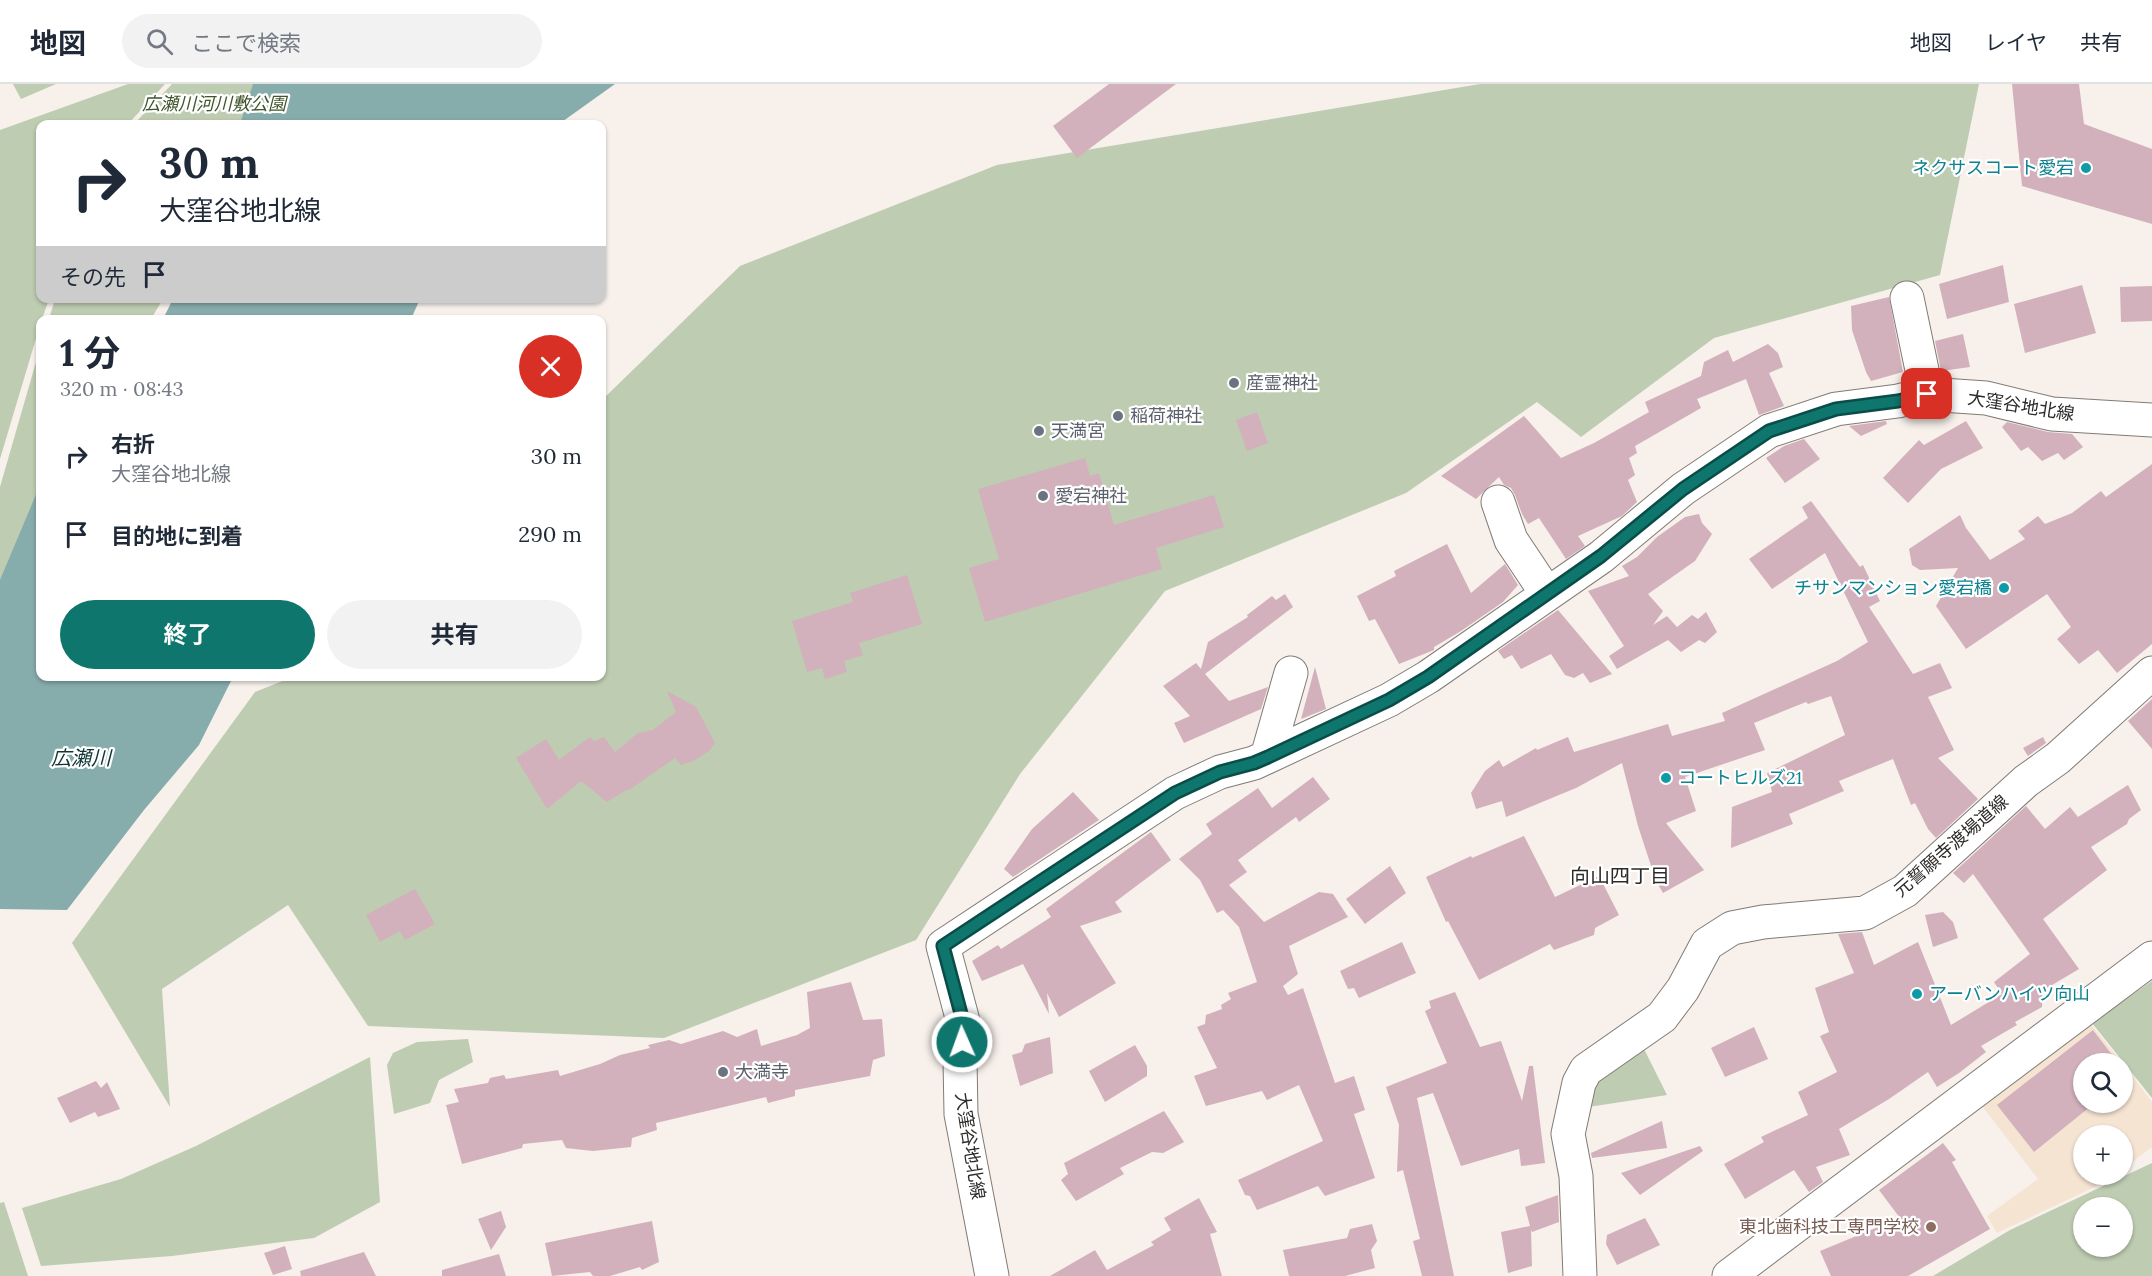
<!DOCTYPE html>
<html lang="ja">
<head>
<meta charset="utf-8">
<style>
  body { margin:0; font-family:Lora,"Noto Sans JP",serif; background:#f2f2f3; color:#1f2937; height:100vh; display:flex; flex-direction:column; font-size:22px; white-space:nowrap }
  * { box-sizing:border-box; margin:0 }
  p { font-size:20px; color:#747a83 }
  .icon { flex:none; width:33px; height:33px; fill:none; stroke:currentColor; stroke-width:2; stroke-linecap:round; stroke-linejoin:round }
  .map { position:relative; flex:1; overflow:hidden }
  .details { position:absolute; left:36px; top:231px; width:570px; height:366px; display:flex; flex-direction:column; background:#fff; border-radius:12px; box-shadow:0 2px 4px #0004 }
  .details>* { flex:none }
  .banner { position:absolute; left:36px; top:36px; width:570px; height:183px; border-radius:12px; box-shadow:0 2px 4px #0004; background:#fff; color:#1f2937; overflow:hidden }
  .buttons { position:absolute; left:2073px; top:969px; display:grid; gap:12px }
  .buttons a { display:grid; place-items:center; width:60px; height:60px; border-radius:50%; background:#fff; box-shadow:0 2px 4px #0004; font-size:30px }
  .pin { position:absolute; display:grid; place-items:center; width:51px; height:51px; color:#fff; margin:-26px; border-radius:12px; box-shadow:0 3px 9px #0006 }
  .me { position:absolute; width:66px; margin:-33px; rotate:358deg; stroke-linejoin:round; filter:drop-shadow(0 0 4px #0008) }
  .turn { display:flex; align-items:center; gap:21px; height:126px; padding:0 24px; font-size:27px }
  .turn .icon { width:78px; height:78px; stroke-width:2.5 }
  .turn b { display:block; font-size:42px; line-height:51px }
  .then { display:flex; align-items:center; height:57px; padding:0 24px; background:#0003; gap:12px; font-size:22px }
  .round { display:grid; place-items:center; flex:none; width:63px; height:63px; border-radius:32px; background:#f2f2f3 }
  .overview { display:flex; align-items:center; justify-content:space-between; height:102px; padding:0 24px }
  h1 { font-size:36px; font-weight:700; line-height:45px }
  .button { display:flex; gap:12px; margin-top:auto; padding:12px 24px }
  .button a { flex:1; height:69px; border-radius:36px; background:#0f766e; color:#fff; font-size:24px; font-weight:700; line-height:69px; text-align:center }
  .button a+a { background:#f2f2f3; color:#1f2937 }
  ul { padding:0; list-style:none }
  li { display:flex; align-items:center; gap:18px; height:78px; padding:0 24px }
  li div { flex:1 }
  li b { display:block; font-size:22px }
  li em { font-style:normal }
  header { display:flex; align-items:center; gap:36px; box-sizing:border-box; height:84px; padding:0 30px; background:#fff; border-bottom:2px solid #e0e1e3 }
  header strong { font-size:28px }
  nav { display:flex; gap:33px; margin-inline-start:auto; font-size:21px }
  .search { width:420px; height:54px; background:#f2f2f3; display:flex; align-items:center; gap:15px; box-sizing:border-box; padding:0 21px; border-radius:33px; color:#747a83; font-size:22px }
  .map>svg:first-child { display:block }
  .education { fill:#f6e4d3 }
  .green { fill:#beccb1; fill-rule:evenodd }
  .water { fill:#87acac }
  .building { fill:#d2b1bc }
  .lines { fill:none; stroke-linecap:round; stroke-linejoin:round }
  .minor-casing { stroke:#817b76; stroke-width:35 }
  .minor { stroke:#fff; stroke-width:33 }
  .route-casing { stroke:#0a4d48; stroke-width:15 }
  .route { stroke:#0f766e; stroke-width:10 }
  .culture-dot { fill:#0f9aa8; stroke:#fff; stroke-width:2 }
  .worship-dot { fill:#6b7280; stroke:#fff; stroke-width:2 }
  .education-dot { fill:#8d6e63; stroke:#fff; stroke-width:2 }
  .labels { text-anchor:middle; stroke-width:4.5; stroke-linejoin:round; paint-order:stroke }
  .park-label { font-size:18px; font-style:italic; fill:#41562c; stroke:#fff }
  .culture-label { font-size:18px; fill:#0d838f; stroke:#fff; text-anchor:end }
  .worship-label { font-size:18px; fill:#5b616d; stroke:#fff; text-anchor:start }
  .street-label { font-size:18px; fill:#2d2b29; stroke:#fff }
  .education-label { font-size:18px; fill:#785e54; stroke:#fff; text-anchor:end }
  .water-label { font-size:20px; font-style:italic; fill:#103636; stroke:#fff }
  .neighbourhood-label { font-size:20px; fill:#2d2b29; stroke:#fff }
</style>
</head>
<body>
<header>
<strong>地図</strong>
<div class="search"><svg class="icon" aria-label="search" viewBox="0 0 24 24"><circle cx="10" cy="10" r="6"/><path d="M15 15l6 6"/></svg>ここで検索</div>
<nav><a>地図</a><a>レイヤ</a><a>共有</a></nav>
</header>
<div class="map">
<svg width="2152" height="1192" viewBox="0 0 2152 1192">
  <rect width="100%" height="100%" fill="#f7f0eb"/>
  <path class="education" d="M 2090,939 L 2122,979 L 2084,980 L 2084,1018 L 2122,1018 L 2123,980 L 2152,1018 L 2152,1063 L 2123,1085 L 2122,1052 L 2084,1052 L 2084,1090 L 2114,1091 L 2103,1099 L 1997,1149 L 1987,1132 L 2038,1095 L 1982,1022 Z"/>
  <path class="green" d="M 13,0 L 56,0 L 21,15 Z
    M 128,0 L 165,0 L 128,40 L 40,40 L 40,214 L 49,215 L 42,235 L 40,236 L 40,241 L 0,375 L 0,46 Z
    M 172,0 L 295,0 L 271,40 L 134,40 Z
    M 1480,0 L 1979,0 L 1940,191 L 1714,254 L 1581,353 L 1537,318 L 1406,409 L 1165,507 L 1020,690 L 916,856 L 664,954 L 368,942 L 288,821 L 162,905 L 170,1023 L 72,859 L 255,608 L 295,592 L 602,592 L 602,316 L 740,182 L 997,81 Z
    M 55,215 L 55,214 L 163,215 L 151,235 L 49,235 Z
    M 40,264 L 40,442 L 0,530 L 0,403 Z
    M 2152,897 L 2152,1014 L 2092,939 Z
    M 468,955 L 473,978 L 439,996 L 430,1019 L 394,1030 L 387,981 L 393,969 L 417,958 Z
    M 1642,961 L 1667,1011 L 1582,1024 L 1586,1007 Z
    M 370,973 L 380,1118 L 314,1154 L 172,1172 L 41,1182 L 22,1124 L 121,1095 L 196,1062 Z
    M 2152,1079 L 2152,1192 L 1933,1192 L 2010,1146 ZM 2084,1124 L 2122,1124 L 2122,1162 L 2084,1162 Z
    M 4,1118 L 28,1192 L 0,1192 L 0,1119 Z"/>
  <path class="water" d="M 253,0 L 615,0 L 559,40 L 240,40 Z
    M 173,215 L 173,214 L 420,215 L 411,235 L 163,235 Z
    M 40,401 L 40,592 L 233,593 L 199,661 L 144,726 L 67,826 L 0,825 L 0,496 Z"/>
  <path class="building" d="M 1109,0 L 1176,0 L 1077,74 L 1053,42 Z
    M 2012,0 L 2079,0 L 2084,40 L 2152,65 L 2152,140 L 2022,102 Z
    M 2003,181 L 2009,218 L 1947,235 L 1939,200 Z
    M 2082,201 L 2096,249 L 2025,269 L 2014,220 Z
    M 2152,202 L 2152,237 L 2121,238 L 2120,203 Z
    M 1889,213 L 1903,288 L 1871,297 L 1866,288 L 1852,246 L 1851,222 Z
    M 1963,250 L 1970,283 L 1941,287 L 1935,257 Z
    M 1768,260 L 1778,269 L 1783,283 L 1769,289 L 1784,322 L 1759,331 L 1746,295 L 1697,315 L 1701,324 L 1635,362 L 1637,369 L 1629,374 L 1635,391 L 1628,396 L 1637,418 L 1622,432 L 1578,452 L 1585,462 L 1566,475 L 1539,434 L 1528,440 L 1522,430 L 1515,411 L 1511,404 L 1504,401 L 1499,393 L 1476,415 L 1441,392 L 1524,332 L 1561,374 L 1594,359 L 1649,328 L 1645,318 L 1701,292 L 1704,278 L 1728,266 L 1733,278 Z
    M 1257,328 L 1268,359 L 1247,367 L 1236,336 Z
    M 1886,337 L 1887,340 L 1861,352 L 1849,342 Z
    M 1966,337 L 1983,364 L 1941,385 L 1908,419 L 1883,394 L 1919,356 L 1924,361 Z
    M 2007,338 L 2048,348 L 2072,350 L 2083,363 L 2064,376 L 2058,369 L 2042,377 L 2028,363 L 2021,367 L 2002,343 Z
    M 1804,355 L 1820,375 L 1785,399 L 1766,374 L 1784,362 Z
    M 1085,374 L 1090,392 L 1099,389 L 1114,441 L 1214,411 L 1224,443 L 1156,464 L 1162,485 L 985,538 L 969,484 L 999,475 L 978,405 Z
    M 2152,380 L 2152,560 L 2117,589 L 2098,566 L 2079,580 L 2057,555 L 2071,543 L 2047,510 L 1966,565 L 1936,522 L 1958,484 L 1920,486 L 1912,481 L 1909,465 L 1960,431 L 1966,444 L 1990,476 L 2025,455 L 2018,447 L 2038,432 L 2045,440 L 2072,429 L 2101,407 L 2106,413 Z
    M 1811,417 L 1860,483 L 1863,481 L 1880,517 L 1869,523 L 1913,590 L 1940,579 L 1952,604 L 1928,613 L 1954,666 L 1938,674 L 1978,715 L 1936,754 L 1928,745 L 1915,719 L 1911,721 L 1893,675 L 1839,697 L 1844,707 L 1789,730 L 1793,740 L 1731,764 L 1732,723 L 1772,708 L 1767,689 L 1845,651 L 1831,612 L 1808,620 L 1806,618 L 1754,639 L 1765,666 L 1685,693 L 1696,727 L 1666,739 L 1704,786 L 1663,809 L 1656,797 L 1638,742 L 1622,679 L 1576,704 L 1506,733 L 1502,717 L 1476,725 L 1471,709 L 1485,687 L 1499,676 L 1503,683 L 1536,664 L 1537,666 L 1568,653 L 1574,668 L 1668,640 L 1672,652 L 1725,637 L 1722,629 L 1837,577 L 1868,558 L 1825,469 L 1772,505 L 1749,475 L 1808,434 L 1802,423 Z
    M 1699,430 L 1702,439 L 1712,450 L 1695,477 L 1648,510 L 1663,527 L 1653,541 L 1667,532 L 1677,543 L 1692,531 L 1698,535 L 1706,528 L 1717,548 L 1705,559 L 1699,556 L 1681,568 L 1668,556 L 1617,585 L 1609,572 L 1624,562 L 1588,507 L 1629,492 L 1622,482 L 1637,473 L 1657,453 L 1685,433 Z
    M 1447,460 L 1471,509 L 1505,480 L 1518,501 L 1503,518 L 1461,547 L 1434,563 L 1434,566 L 1399,580 L 1375,535 L 1369,537 L 1357,512 L 1396,492 L 1394,487 Z
    M 907,491 L 922,540 L 859,559 L 863,571 L 844,577 L 847,588 L 825,595 L 822,584 L 807,588 L 792,537 L 853,518 L 850,509 Z
    M 1285,510 L 1293,523 L 1205,590 L 1229,617 L 1268,603 L 1261,625 L 1184,659 L 1174,639 L 1190,632 L 1163,602 L 1196,579 L 1201,585 L 1208,558 L 1248,533 L 1247,531 L 1272,512 L 1276,516 Z
    M 1558,526 L 1612,590 L 1590,599 L 1583,589 L 1574,594 L 1565,591 L 1551,570 L 1521,585 L 1512,571 L 1504,575 L 1498,567 Z
    M 1315,583 L 1326,625 L 1301,635 Z
    M 667,607 L 696,623 L 715,659 L 709,667 L 695,676 L 681,681 L 675,674 L 629,706 L 626,706 L 607,718 L 581,697 L 547,725 L 516,674 L 546,655 L 559,676 L 590,653 L 594,657 L 604,653 L 615,668 L 638,649 L 653,646 L 676,628 Z
    M 2152,615 L 2152,665 L 2128,637 Z
    M 2043,653 L 2046,659 L 2028,672 L 2023,664 Z
    M 1313,693 L 1330,715 L 1299,738 L 1296,733 L 1238,776 L 1247,788 L 1229,801 L 1264,838 L 1319,808 L 1333,810 L 1348,833 L 1289,862 L 1298,890 L 1283,902 L 1288,911 L 1303,904 L 1335,999 L 1354,992 L 1365,1026 L 1354,1030 L 1375,1094 L 1325,1112 L 1318,1102 L 1257,1126 L 1250,1112 L 1245,1111 L 1238,1096 L 1323,1057 L 1299,1001 L 1267,1016 L 1262,1007 L 1206,1022 L 1194,992 L 1217,984 L 1197,943 L 1205,940 L 1206,931 L 1222,925 L 1221,921 L 1231,915 L 1228,909 L 1257,898 L 1239,843 L 1223,826 L 1217,829 L 1200,796 L 1179,775 L 1212,750 L 1206,740 L 1258,704 L 1272,724 Z
    M 2128,701 L 2141,726 L 2129,735 L 2127,740 L 2091,763 L 2107,786 L 2043,835 L 2079,885 L 2042,907 L 2042,923 L 2015,938 L 2017,941 L 1981,962 L 1986,968 L 1959,989 L 1937,1003 L 1928,988 L 1889,1015 L 1839,1045 L 1850,1071 L 1816,1083 L 1823,1098 L 1809,1108 L 1794,1086 L 1745,1115 L 1724,1080 L 1764,1058 L 1761,1053 L 1808,1031 L 1798,1008 L 1837,988 L 1820,952 L 1829,948 L 1815,904 L 1854,889 L 1838,850 L 1862,848 L 1874,881 L 1918,858 L 1951,941 L 2002,910 L 1994,898 L 2030,870 L 1973,790 L 1964,799 L 1953,789 L 2026,722 L 2045,745 L 2070,723 L 2078,733 Z
    M 1073,708 L 1099,736 L 1013,793 L 1004,785 L 1032,745 Z
    M 1151,748 L 1171,776 L 1115,818 L 1122,828 L 1080,842 L 1116,899 L 1059,933 L 1047,909 L 1049,930 L 1023,880 L 982,897 L 972,877 L 998,861 L 1001,865 L 1051,833 L 1046,825 Z
    M 1524,752 L 1555,813 L 1599,792 L 1619,831 L 1595,844 L 1594,851 L 1554,866 L 1550,860 L 1479,896 L 1448,837 L 1446,838 L 1426,793 L 1471,772 L 1472,774 Z
    M 1390,782 L 1406,809 L 1365,840 L 1346,815 Z
    M 415,805 L 435,840 L 405,856 L 400,847 L 380,858 L 366,831 Z
    M 1943,828 L 1953,838 L 1958,854 L 1933,863 L 1925,831 Z
    M 1402,858 L 1416,889 L 1359,914 L 1354,904 L 1348,905 L 1340,887 Z
    M 851,898 L 863,936 L 882,935 L 885,972 L 873,976 L 870,992 L 795,1006 L 795,1012 L 768,1019 L 766,1013 L 656,1039 L 657,1046 L 632,1054 L 631,1063 L 593,1067 L 566,1064 L 562,1056 L 523,1060 L 522,1064 L 462,1080 L 446,1021 L 459,1018 L 454,1005 L 488,999 L 490,994 L 504,991 L 506,995 L 558,986 L 560,992 L 600,980 L 620,971 L 650,964 L 648,961 L 669,956 L 681,960 L 723,947 L 737,953 L 757,945 L 761,962 L 797,951 L 810,944 L 807,908 Z
    M 1455,908 L 1480,963 L 1501,957 L 1522,1017 L 1529,982 L 1533,982 L 1545,1079 L 1521,1082 L 1519,1065 L 1461,1082 L 1433,1009 L 1417,1014 L 1454,1192 L 1422,1192 L 1413,1157 L 1420,1155 L 1403,1086 L 1397,1088 L 1399,1041 L 1386,1003 L 1447,979 L 1425,927 L 1431,924 L 1429,917 Z
    M 1754,943 L 1768,975 L 1725,993 L 1711,964 Z
    M 2093,946 L 2119,980 L 2084,980 L 2084,1018 L 2096,1018 L 2034,1068 L 1997,1021 Z
    M 1050,953 L 1053,989 L 1020,1002 L 1012,971 L 1022,968 L 1025,960 Z
    M 1135,961 L 1147,982 L 1147,992 L 1105,1018 L 1089,987 Z
    M 96,997 L 101,1004 L 107,998 L 120,1025 L 98,1033 L 95,1028 L 70,1039 L 57,1014 Z
    M 1164,1027 L 1184,1058 L 1163,1069 L 1152,1068 L 1120,1084 L 1124,1090 L 1076,1117 L 1061,1096 L 1068,1090 L 1064,1079 Z
    M 1662,1037 L 1667,1064 L 1592,1074 L 1591,1069 Z
    M 1943,1059 L 1956,1076 L 1952,1078 L 1990,1145 L 1908,1192 L 1831,1192 L 1820,1167 L 1900,1134 L 1879,1106 Z
    M 1700,1062 L 1703,1067 L 1640,1111 L 1621,1089 Z
    M 1558,1111 L 1559,1138 L 1532,1148 L 1531,1146 L 1532,1182 L 1508,1189 L 1501,1148 L 1530,1142 L 1525,1123 Z
    M 1199,1114 L 1217,1148 L 1210,1150 L 1222,1192 L 1050,1192 L 1095,1166 L 1107,1186 L 1154,1161 L 1151,1158 L 1171,1146 L 1164,1134 Z
    M 501,1127 L 506,1143 L 491,1166 L 478,1135 Z
    M 1645,1134 L 1660,1161 L 1617,1181 L 1606,1160 L 1607,1151 Z
    M 652,1137 L 659,1178 L 642,1186 L 640,1183 L 610,1192 L 593,1192 L 590,1188 L 552,1192 L 545,1159 Z
    M 1372,1140 L 1377,1157 L 1371,1166 L 1375,1184 L 1345,1192 L 1289,1192 L 1283,1166 L 1347,1154 L 1350,1145 Z
    M 285,1162 L 292,1185 L 273,1191 L 264,1169 Z
    M 364,1168 L 376,1192 L 301,1192 L 300,1187 Z
    M 499,1170 L 506,1192 L 442,1192 L 442,1186 Z"/>
  <g class="lines">
    <g class="minor-casing">
      <path id="minor" d="M 1907,214 L 1927,310
        M 1498,418 L 1511,456 L 1547,510
        M 1267,673 L 1291,589
        M 992,1192 L 961,1030 L 960,976 L 964,941 L 943,862 L 1175,709 L 1220,688 L 1254,679 L 1267,673 L 1389,616 L 1428,593 L 1601,473 L 1683,405 L 1769,347 L 1836,325 L 1898,317 L 1927,310 L 1986,314 L 2052,330 L 2152,336
        M 1580,1192 L 1576,1092 L 1568,1050 L 1579,999 L 1586,986 L 1662,933 L 1683,905 L 1707,860 L 1732,844 L 1763,838 L 1865,829 L 1905,807 L 2026,697 L 2058,674 L 2152,589
        M 1729,1192 L 2152,874"/>
    </g>
    <use href="#minor" class="minor"/>
  </g>
  <g class="lines">
    <g class="route-casing">
      <path id="route" d="M 962,958 L 964,941 L 943,862 L 1175,709 L 1220,688 L 1254,679 L 1268,673 L 1389,616 L 1428,593 L 1601,472 L 1683,405 L 1769,347 L 1836,325 L 1898,317 L 1927,310"/>
    </g>
    <use href="#route" class="route"/>
  </g>
  <g class="culture-dot">
    <circle cx="2086" cy="84" r="6"/>
    <circle cx="2004" cy="504" r="6"/>
    <circle cx="1666" cy="694" r="6"/>
    <circle cx="1917" cy="910" r="6"/>
  </g>
  <g class="worship-dot">
    <circle cx="1234" cy="299" r="6"/>
    <circle cx="1118" cy="332" r="6"/>
    <circle cx="1039" cy="347" r="6"/>
    <circle cx="1043" cy="412" r="6"/>
    <circle cx="723" cy="988" r="6"/>
  </g>
  <circle class="education-dot" cx="1931" cy="1143" r="6"/>
  <g class="labels">
    <g class="park-label">
      <text x="214" y="26">広瀬川河川敷公園</text>
    </g>
    <g class="culture-label">
      <text x="2074" y="90">ネクサスコート愛宕</text>
      <text x="1992" y="510">チサンマンション愛宕橋</text>
      <text x="1678" y="700" text-anchor="start">コートヒルズ21</text>
      <text x="1929" y="916" text-anchor="start">アーバンハイツ向山</text>
    </g>
    <g class="worship-label">
      <text x="1246" y="305">産霊神社</text>
      <text x="1130" y="338">稲荷神社</text>
      <text x="1051" y="353">天満宮</text>
      <text x="1055" y="418">愛宕神社</text>
      <text x="735" y="994">大満寺</text>
    </g>
    <g class="street-label">
      <text transform="translate(2021 322) rotate(9)" y="6">大窪谷地北線</text>
      <text transform="translate(1951 762) rotate(-41)" y="6">元誓願寺渡場道線</text>
      <text transform="translate(970 1062) rotate(81)" y="6">大窪谷地北線</text>
    </g>
    <g class="education-label">
      <text x="1919" y="1149">東北歯科技工専門学校</text>
    </g>
    <g class="water-label">
      <text x="81" y="681">広瀬川</text>
    </g>
    <g class="neighbourhood-label">
      <text x="1620" y="799">向山四丁目</text>
    </g>
  </g>
</svg>
<div class="buttons">
<a><svg class="icon" aria-label="search" viewBox="0 0 24 24"><circle cx="10" cy="10" r="6"/><path d="M15 15l6 6"/></svg></a>
<a>+</a>
<a>−</a>
</div>
<div class="pin" style="left:1927px;top:310px;background:#d93025"><svg class="icon" aria-label="arrive" viewBox="0 0 24 24"><path d="M6 21V4h12l-3 4 3 4H6"/></svg></div>
<svg class="me" style="left:962px;top:958px" viewBox="-20 -20 40 40"><circle r="17" fill="#0f766e" stroke="#fff" stroke-width="3"/><path d="M0-11L8 9 0 5-8 9z" fill="#fff"/></svg>
<div class="banner">
<div class="turn"><svg class="icon" aria-label="right" viewBox="0 0 24 24"><path d="M7 20v-9h11M14 6l5 5-5 5"/></svg><div><b>30 m</b>大窪谷地北線</div></div>
<div class="then">その先<svg class="icon" aria-label="arrive" viewBox="0 0 24 24"><path d="M6 21V4h12l-3 4 3 4H6"/></svg></div>
</div>
<section class="details">
<div class="overview"><div><h1>1 分</h1><p>320 m · 08:43</p></div><a class="round" style="background:#d93025;color:#fff"><svg class="icon" aria-label="close" viewBox="0 0 24 24"><path d="M6 6l12 12M18 6L6 18"/></svg></a></div>
<ul>
<li><svg class="icon" aria-label="right" viewBox="0 0 24 24"><path d="M7 20v-9h11M14 6l5 5-5 5"/></svg><div><b>右折</b><p>大窪谷地北線</p></div><em>30 m</em></li>
<li><svg class="icon" aria-label="arrive" viewBox="0 0 24 24"><path d="M6 21V4h12l-3 4 3 4H6"/></svg><div><b>目的地に到着</b></div><em>290 m</em></li>
</ul>
<div class="button"><a>終了</a><a>共有</a></div>
</section>
</div>
</body>
</html>
